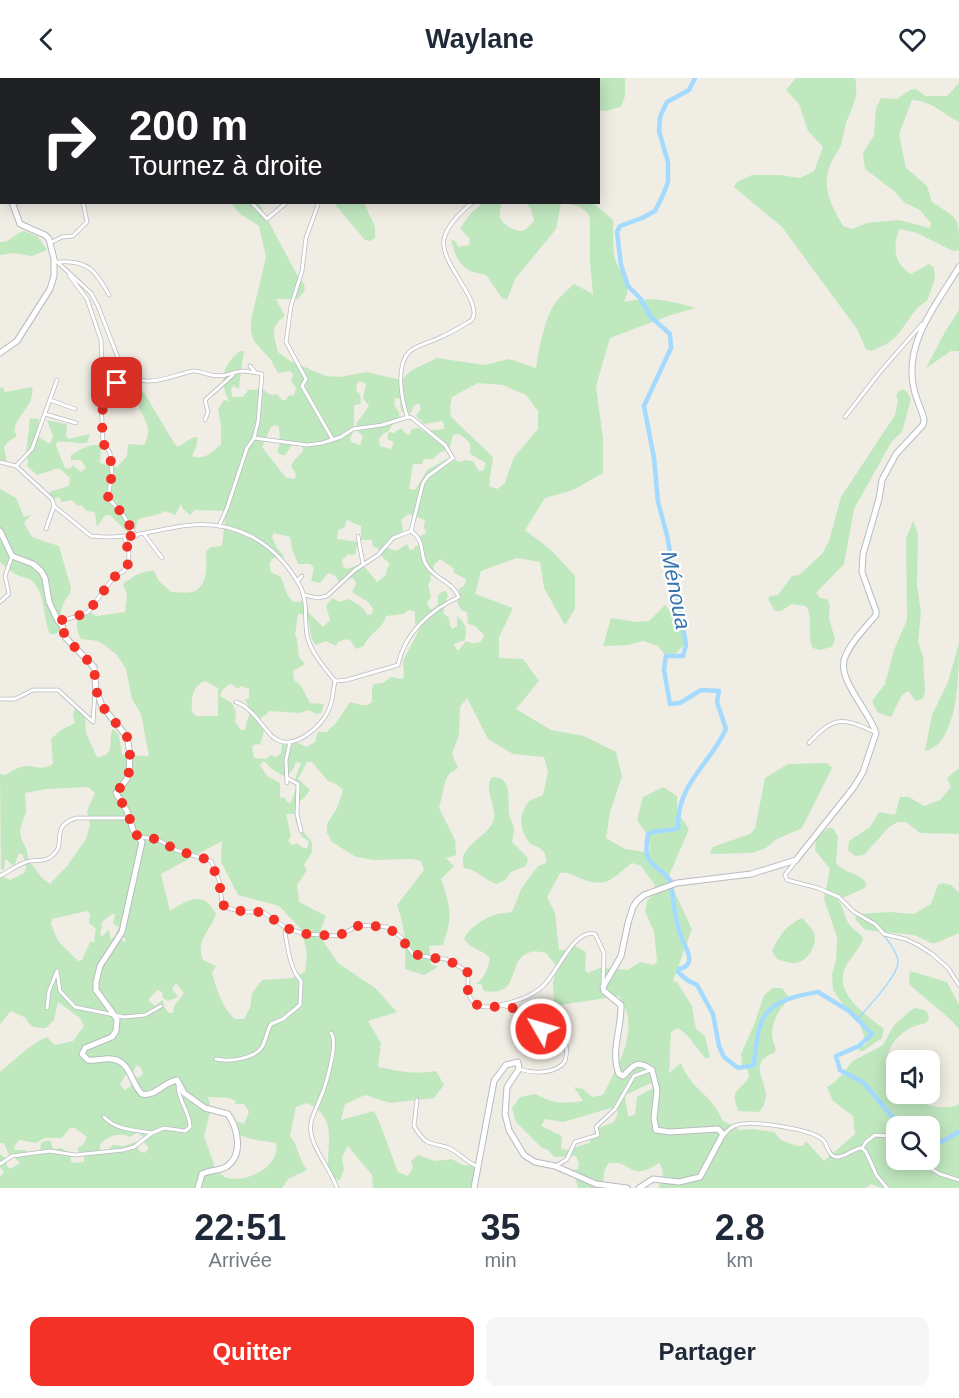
<!DOCTYPE html>
<html lang="fr">
<meta charset="utf-8">
<style>
:root{--surface:#fff;--page:#f6f6f7;--text:#1f2937;--muted:#747a83;--accent:#f33126}
body{margin:0;font-family:Arial,sans-serif;background:var(--page);color:var(--text);height:100vh;display:flex;flex-direction:column;font-size:22px;white-space:nowrap}
*{box-sizing:border-box;margin:0}
p{font-size:20px;color:var(--muted)}
.icon{flex:none;width:33px;height:33px;fill:none;stroke:currentColor;stroke-width:2;stroke-linecap:round;stroke-linejoin:round}
.map{position:relative;height:1110px;overflow:hidden}
.panel{display:flex;flex-direction:column;background:var(--surface);flex:1}
.panel>*{flex:none}
.guide{position:absolute;left:0px;top:0px;width:600px;height:126px;box-shadow:0 3px 15px #0003;background:#202124;color:#fff;overflow:hidden}
.fabs{position:absolute;left:886px;top:972px;display:grid;gap:12px}
.fabs a{display:grid;place-items:center;width:54px;height:54px;border-radius:12px;background:var(--surface);box-shadow:0 3px 15px #0003;font-size:30px}
.pin{position:absolute;display:grid;place-items:center;width:51px;height:51px;color:#fff;margin:-26px;border-radius:12px;box-shadow:0 3px 9px #0006}
.me{position:absolute;width:66px;margin:-33px;rotate:308deg;stroke-linejoin:round;filter:drop-shadow(0 0 4px #0008)}
.turn{display:flex;align-items:center;gap:21px;height:126px;padding:0 30px;font-size:27px}
.turn .icon{width:78px;height:78px;stroke-width:2.5}
.turn b{display:block;font-size:42px;line-height:51px}
.eta{display:flex;justify-content:space-evenly;align-items:center;height:102px;text-align:center}
.eta b{font-size:36px;font-weight:600;line-height:42px}
.button{display:flex;gap:12px;margin-top:auto;padding:12px 30px}
.button a{flex:1;height:69px;border-radius:12px;background:var(--accent);color:#fff;font-size:24px;font-weight:600;line-height:69px;text-align:center}
.button a+a{background:var(--page);color:var(--text)}
header{display:flex;justify-content:space-between;align-items:center;height:78px;padding:0 30px;background:var(--surface);font-size:27px;font-weight:600}
.map>svg:first-child{display:block}
</style>
<header><svg class="icon" aria-label="back" viewBox="0 0 24 24"><path d="M15 5l-7 7 7 7"/></svg>Waylane<svg class="icon" aria-label="heart" viewBox="0 0 24 24"><path d="M12 20l-8-8c-3-5 5-10 8-4 3-6 11-1 8 4z"/></svg></header>
<div class="map">
<svg width="959" height="1110" viewBox="0 0 959 1110">
<rect width="100%" height="100%" fill="#f0ede4"/>
<g fill="#c0e8bf" fill-rule="evenodd">
<path d="M554 0H625V18L621 29 605 33 599 32 598 2Z"/>
<path d="M796 0H855C859 16 854 25 848 40 844 48 844 58 841 67 838 74 833 80 830 87 821 110 832 129 843 148L852 151 867 145 899 142 930 150 931 145 920 132 905 125 894 113 865 91 863 75 874 57 876 30 881 20 897 21 910 12 916 11 925 18H947L959 5V44C942 36 933 23 912 22L899 56 906 90 927 108 932 124C959 142 959 137 959 172L953 173 917 155 900 151C892 166 894 187 911 196L929 186 934 189 935 201 927 223C912 230 905 252 892 262 886 267 878 270 871 273L866 271 857 251 782 149 734 109 737 104 752 97H780L800 100 814 93 823 69 808 53 799 26 786 12Z"/>
<path d="M231 125H260V127L297 197 304 206 305 212 298 221H276L285 238C269 249 274 257 278 274L290 283 326 298 340 299 366 294 401 302 412 292 437 280 485 287 509 281 536 290C539 271 543 248 552 230 557 221 566 213 574 206L593 216 590 185V139C585 128 572 126 561 125L556 151 515 201 507 222 502 220 486 197C462 193 457 185 451 161L456 164 458 169 469 167 470 161 460 150 471 135 483 125H501C501 129 499 136 500 140 503 146 515 154 522 153 527 152 530 146 534 143L531 131 527 125H593L613 142C614 154 612 169 615 181 621 200 634 201 624 224 652 218 669 223 696 230L671 237 610 260 596 308 603 361V395L573 412 545 420 525 452 551 472 575 498V531L565 547 544 510 540 484 517 480 481 493 475 516 513 530 499 559V580L523 581 539 603 516 631 551 652 584 658 616 674 622 698 610 734 606 760 625 771 645 774 650 771 648 758 637 742 643 719 663 709 677 718V734L689 751 668 800 692 851 673 903 677 904 692 928 696 951 705 958 710 980H705L687 957 678 950 671 954 669 995 681 985C690 1011 714 1018 722 1042L740 1052 752 1051 774 1054 781 1062 797 1068H803L806 1063 824 1083 855 1056 853 1038 833 1023 827 1009 836 1003 853 983 883 967 894 947 910 933 915 930 925 932 928 936 929 942C924 947 921 946 915 948 903 952 890 965 888 977L897 991V1016H915C926 1031 942 1031 959 1027V1110H881L871 1106 866 1110H658C663 1102 665 1093 659 1085 629 1105 633 1082 609 1085 603 1092 603 1101 604 1110H578L573 1092 578 1091 579 1086 576 1078 554 1079 548 1072 542 1070 516 1044 512 1030 520 1019 535 1016C555 1026 561 1026 583 1023L574 1009 583 1011 592 1019 603 1017C615 993 634 962 627 935 625 929 621 923 619 918L554 928 553 905 557 889 546 875C542 874 535 873 531 874 505 880 523 920 484 913L481 906H475C484 903 488 889 490 880 482 871 470 871 464 861 470 847 495 833 509 835L513 832 521 811 538 788 546 785C548 773 539 769 530 766 519 751 518 738 529 723L543 717 548 694 544 679 513 676 488 661 467 620 460 629 459 657 452 676 458 690 450 695 446 701 439 730 455 762 456 777 446 780 454 788 441 801C451 830 453 837 443 867L429 868 431 886 438 889 424 897 405 891C406 869 405 848 397 827L424 792 421 783 412 781 374 782 356 779 332 764 327 755V746L337 730 343 712 336 706 328 703 312 684H307L298 701 310 712 305 719 298 725 297 733 302 752 312 764V774L304 787 307 792 297 807 299 824 326 838 319 857 338 885 375 910 397 934 368 943 381 965 378 989C400 993 413 997 436 993L444 1007 434 1020 390 1025 365 1017 345 1026 341 1042 374 1033C384 1053 390 1074 398 1094L408 1098 413 1089 411 1083 418 1077 435 1083 452 1081 463 1087 477 1088 474 1110H373L372 1097 348 1068 342 1079 344 1091 340 1102 330 1101C322 1071 343 1042 307 1025L296 1029 290 1058C299 1069 298 1080 307 1092L288 1101 282 1110H0V1099L4 1094 0 1089V1076L6 1081 7 1088 10 1091 20 1085 15 1080 9 1077 4 1065H0V994C12 984 33 964 47 959L55 967 73 963 84 948 80 940 58 924 54 942 46 950C37 950 29 950 26 940L11 933 0 946V800L4 799 10 802 24 795 26 790 23 777 19 775 15 786 12 787 7 782H5L4 791 2 792 1 790 0 696 5 697C11 693 21 687 28 688 38 689 44 692 53 686L51 661 61 652 75 645 73 638 75 628 85 637 86 655 97 679C117 677 107 663 113 651L119 657 122 677 149 678 141 636 132 621 126 591 117 577 103 566 97 563 81 561C76 551 75 544 81 534L87 532 96 538 125 534 127 517 123 506C132 499 142 492 154 493L159 503 171 514C178 514 189 516 195 513 209 506 206 485 206 473L211 469 222 468 226 433 195 432 190 437 183 431 181 426 175 437 165 433C156 438 146 438 137 442L136 450 130 457 110 437H105L97 449 95 435 85 432 82 427 78 428 72 422 62 424 59 419 52 421 49 414 69 408 70 400 59 390 37 397 27 388 28 383 26 376 30 340 39 341 37 358 50 366 53 358 47 342 67 346 66 358 68 361 90 356 87 365C76 366 66 362 57 364L56 368 65 390 70 391 73 387 81 394 86 390 81 382H71V377C81 372 90 364 101 368L100 385 117 389 127 378 128 366 144 367C154 348 144 344 138 327 136 321 136 314 135 307L143 313 174 365 178 369 192 360 198 359 196 369 192 378C204 383 213 374 221 366V348L218 331 224 322 229 323C218 304 223 286 240 273H244C242 286 240 298 239 311L234 308 231 310 232 319H243L248 312 262 311 271 317 277 316 282 322H286L288 318 294 317 296 310 291 303 293 296 290 293 278 295 271 282 254 263 251 253V242L266 179 259 148 240 136ZM360 303 366 306 363 320 369 328 356 346 359 355 363 358 360 367 351 364 350 360 354 353V327L361 326 360 316 356 313 357 306ZM478 305 503 307 526 317 538 333V351L514 379 505 405 497 411 489 408 493 379 451 339 450 329 452 319ZM395 320 400 321 401 333 407 336 411 335 413 329 417 326H419L421 331 416 338 424 346 442 343 444 346V351L423 353 419 350 412 351 409 357 405 355 401 350 394 355 389 354 387 361 394 364 391 371 380 368 379 361 383 356 389 353 392 347 400 341 399 334 394 327ZM275 347 279 349 280 365 277 374 281 377H285L293 366 302 364 303 373 293 384 291 388 296 396 295 401 286 400 262 369 271 349ZM458 356C468 362 472 364 470 376L486 385 483 393 478 392 473 383 465 382 461 384 449 380 427 392 415 412 409 411 413 386H422L424 381H433L440 374 449 372 453 357ZM409 436 425 442 424 449 426 455 420 458 418 469 416 467 414 471 410 472 407 466 396 473 388 470V466L401 459 403 452 401 442ZM347 442 361 448V462H372L373 469 378 470 380 477 390 486 387 491 386 497 377 504 364 488 357 487 347 491 343 489 342 482 348 476 355 477 358 464 337 461 338 452 344 450ZM274 455 290 459 292 471 298 486H310L314 490 311 503 320 505 328 495 336 498 338 503 342 505 349 500 354 501 356 506 352 514 368 524 373 531 372 536 367 537C364 528 356 526 349 521L340 524 332 520 326 528 330 542 323 549 309 535 306 523 293 524 287 516 281 499 271 494 269 487 272 481 278 479 283 480 284 478 277 470 272 459ZM440 481 453 490 454 495 466 501 464 508 459 511 460 518 457 524 461 532 467 534 468 546 475 548 484 557C483 566 473 567 466 563L459 572H457L454 566 465 562C467 550 466 546 457 538V548L452 551 450 547 449 540 443 535 448 516 445 513 441 514 438 518V527L432 531H430L427 524 431 519 428 506 431 503 430 498 435 495 433 488ZM411 532 415 534V544L419 552 403 583 404 600 400 601 391 599 383 605 374 606 372 610V624C365 630 359 626 350 624 346 630 342 636 338 642 335 648 331 648 327 654H318L315 664 307 669 295 664 288 667 282 666 281 675 276 679 271 677 266 681 254 680 252 669 256 666 260 667 264 653 260 647V641L270 633 300 635 309 632 317 636 321 635 324 626 310 625 301 608 294 602 293 593 305 586 299 579 297 561 295 557 298 536H305C312 545 308 560 316 567L326 563 336 568 338 564 347 561 351 563 356 571 364 568C370 554 382 552 386 538L404 536 407 533ZM205 603 218 610V638H196L192 634C191 621 192 607 205 603ZM230 606 234 607 237 611 241 608 249 611V620L245 622C254 636 247 638 245 652H241L235 644 236 634 232 625 220 618 222 612ZM264 683 272 691 285 699 292 693 296 684 301 685 294 704 296 710 291 725 287 724 285 720 280 719V705L267 698 260 687ZM88 709 95 715 87 733 90 747 86 761 67 788 50 806 42 800 28 781 27 772 21 760 20 751 26 734 25 715 47 711ZM286 736H296L297 741 295 742 302 759 309 763 307 770H303L297 765 292 767 288 763 291 758ZM222 763 221 784 238 817 279 828 301 851 307 875 305 894 292 900 262 902 252 915 250 930 244 941H235C222 930 217 911 212 895L216 888 203 882C195 862 210 854 216 836 204 812 188 821 170 833L161 796ZM632 785 641 788 655 807 653 816 647 823 645 833 654 854 657 883 654 887 640 884 628 892 600 890 588 895 585 892 586 874 573 867 569 872H559L555 835 547 819 560 795C568 794 573 797 579 800 607 811 611 801 632 785ZM87 833 90 836 89 845 96 851 94 864H90L82 882 78 883 58 863 51 846 52 841ZM112 836H115L113 846 119 849 115 858 125 860 126 864 115 859 110 861V854L108 852 103 858 100 857 102 844ZM176 905 184 915 174 928 173 935H169L164 929 163 922 155 928 148 922 157 912 162 914 163 920 168 923 178 919 172 911ZM137 987 141 990 143 996 138 1000 132 996V1007L125 1012 120 1007 126 996 131 997ZM652 1005 653 1010 637 1019 635 1037 628 1038 625 1018C627 1016 650 1005 652 1005ZM208 1019 229 1020 236 1023 235 1026H244L249 1034 244 1046 237 1043V1055C248 1063 262 1062 276 1065 282 1088 244 1107 225 1099 221 1097 217 1092 214 1090V1086L204 1058 211 1031ZM611 1030H616L618 1035 614 1044 596 1051 589 1065 566 1072 561 1071 562 1058 541 1048 545 1041 563 1044ZM897 1048H930V1082H897ZM70 1050H75L87 1059 83 1067 77 1070 79 1074 84 1076V1084L73 1085 71 1083V1076L61 1070 53 1071 51 1063H44L41 1065 40 1075H29L26 1072H15L14 1069 19 1062 36 1065 44 1060H62ZM138 1054 143 1059V1063L149 1070 145 1075 139 1073 136 1064 124 1068 112 1067 109 1072H100V1067C107 1058 119 1054 130 1059Z"/>
<path d="M334 125H364L375 149V160L370 163 365 162Z"/>
<path d="M25 153 38 159 47 172 32 178 13 175 0 177V164C11 165 15 154 25 153Z"/>
<path d="M959 232V273H951L926 290 945 254Z"/>
<path d="M3 309 5 314 32 309C37 329 6 344 17 358L9 363 4 369 7 385 0 383V310Z"/>
<path d="M902 311 907 314 911 321 902 354 892 363 854 431 844 486 816 515 820 520 827 521 830 527 829 541 835 561 832 569 819 572 813 570C806 557 814 541 806 528L792 526 781 533H775L768 521 770 518 778 517 792 498 799 497 822 476 829 463 841 419 895 337 898 323 896 316Z"/>
<path d="M0 411 16 420 24 439 31 437 24 445 32 459 59 468 71 510 70 516C60 525 60 540 60 553L55 556H50C43 541 46 521 35 506 30 499 22 500 15 496 10 493 5 488 0 484Z"/>
<path d="M913 443 918 456 917 507 921 535 918 564 923 578 925 614 923 621 916 623 908 613 902 617 891 639 878 635 872 623 885 606 894 572 907 542 906 461Z"/>
<path d="M665 527 684 551 686 565 675 576 666 578 658 568 643 563 628 567 603 568 611 540 637 544 649 543Z"/>
<path d="M959 565C959 593 959 667 925 673L932 637 948 604Z"/>
<path d="M827 685 832 690 802 750 777 761 766 770 752 775 710 776 713 769 750 756 755 751 765 700 788 686Z"/>
<path d="M959 690V756L920 755 906 744H898L889 749 864 777 855 778 848 772 849 763 870 749 879 734 895 737 900 719H909L924 728 940 722 951 709 947 700Z"/>
<path d="M492 699C514 699 507 722 509 736 510 741 513 745 514 750 514 754 513 760 512 764L528 780 526 788 511 794 505 802 497 806C485 802 476 791 464 790 457 768 485 761 493 744 499 730 482 711 492 699Z"/>
<path d="M828 750H833L838 759 836 785C845 796 861 795 866 805L865 810 838 822C844 830 844 838 849 846 853 853 860 853 863 861 859 872 850 880 845 890 834 916 866 937 884 951L882 960 863 973H859V968H864L867 965 858 942 845 929 833 912 832 897 836 882 837 859 824 821 830 791 815 772 816 761Z"/>
<path d="M943 805 951 807 959 815V855L936 865H931L914 857 865 852 855 841 857 836 891 834 914 836 931 826 938 807Z"/>
<path d="M802 840C805 844 812 850 814 855 818 866 808 883 796 885 790 886 783 883 777 881L772 873C780 857 785 848 802 840Z"/>
<path d="M910 893 947 904 959 927V951C946 935 925 921 909 906Z"/>
<path d="M773 910H782L788 918C787 926 782 928 778 935 771 948 770 958 776 971L774 975C749 984 764 1000 766 1016 766 1024 763 1029 759 1034L739 1033C728 1011 740 1014 749 999L748 993 742 986 741 976 754 947 764 917Z"/>
</g>
<g fill="none" stroke-linecap="round" stroke-linejoin="round">
<path stroke="#a5daff" stroke-width="1.5" d="M858 941C867 930 900 896 898 883 897 873 889 865 884 857"/>
<g stroke="#a5daff" stroke-width="4.5">
<path d="M695 0 689 12 667 24 660 39 659 53 668 84V104L663 117 655 133 642 140 620 148 617 154 621 187 628 208 640 220 651 239 670 256 671 270 644 328 654 380 658 424 667 457 686 567 683 578H666L664 592 670 626 680 625 701 612 719 613 717 624 726 651C709 688 677 705 678 750 668 754 659 751 648 756 642 789 653 782 671 803 673 823 675 842 682 861 684 867 691 876 689 883 688 888 684 890 679 891L678 894 687 902 697 907 713 936 719 968 724 979 738 990 754 987C755 974 758 946 766 936 777 921 801 917 818 914L849 933 872 956 859 968 836 978 840 992 864 1005 900 1048"/>
<path d="M930 1063 941 1064 959 1054"/>
</g>
<g stroke="#b9bcc1" stroke-width="4.5">
<g id="street">
<path d="M167 0 168 2"/>
<path d="M537 2 538 0"/>
<path d="M0 27 2 28"/>
<path d="M251 124 267 141 287 124"/>
<path d="M319 124 306 160 302 193 291 228 286 264 306 301 302 308 333 362"/>
<path d="M50 165 62 159 73 158 87 144 83 124"/>
<path d="M55 182 91 215 98 228 120 285C140 316 165 299 193 293 199 292 205 296 211 297 228 300 229 294 243 293 250 293 255 295 262 296L258 344 254 360 247 370 227 430 219 448"/>
<path d="M59 184C88 182 96 193 109 217"/>
<path d="M69 197 87 221 101 262 103 304 101 323 103 364 110 375 112 395 108 420 122 435 136 458"/>
<path d="M250 288 255 294"/>
<path d="M103 311 133 299"/>
<path d="M50 322 75 331"/>
<path d="M45 336 76 345"/>
<path d="M407 338C402 322 395 289 409 274 417 266 433 264 443 258 453 254 462 248 472 242 484 223 439 186 444 161 447 147 462 133 473 124"/>
<path d="M845 339 880 294 922 246"/>
<path d="M205 342 208 334 205 322 233 297"/>
<path d="M254 360 307 367 322 365 341 359 353 351 382 347 408 339 412 340 445 367 453 380 428 398 423 405 411 453"/>
<path d="M0 384 16 388 52 421 54 428 91 458C122 462 151 453 182 448 233 440 275 463 300 508 309 524 303 544 308 561 313 577 325 590 335 603"/>
<path d="M16 388 32 371 57 302"/>
<path d="M46 451 54 428"/>
<path d="M144 456 162 480"/>
<path d="M358 458 363 486"/>
<path d="M297 503 302 498"/>
<path d="M304 517 318 520 327 518 355 492 378 477 393 460 411 453"/>
<path d="M0 524 9 516 5 498 12 478"/>
<path d="M60 543 75 539 88 534 114 499 124 493 128 486 129 475 124 458"/>
<path d="M336 603 347 602 398 587C404 556 430 532 459 519 452 503 435 501 427 488 418 475 427 465 411 453"/>
<path d="M0 621H15L33 612H58L93 644 95 614"/>
<path d="M236 624C252 629 261 648 273 659 292 675 322 649 329 631 333 623 333 612 335 603"/>
<path d="M809 665C833 639 842 638 874 654"/>
<path d="M287 700 298 706 297 736 301 753"/>
<path d="M287 705 286 682 290 664"/>
<path d="M139 759 157 761 176 772 211 783 219 802 222 825 225 829 242 834H263L286 850 305 856 338 858 360 847 387 849 401 859 413 876 434 880 446 881 467 893C470 902 465 912 471 921 476 930 486 930 495 928 513 924 528 921 542 909 557 897 573 850 595 856L604 875 603 907"/>
<path d="M796 783 785 797 787 802 818 810 839 819 854 834 875 846 884 856 905 861 918 867 932 876 948 890 959 907"/>
<path d="M0 798C8 794 17 787 26 784 35 781 45 785 53 777 67 765 49 749 76 740H129"/>
<path d="M501 927C522 931 518 937 532 947 550 959 573 952 565 983 557 996 533 996 519 991"/>
<path d="M47 930 49 913 57 893 60 913 75 929 124 939 145 937 161 928"/>
<path d="M331 955C339 965 325 1011 319 1023 317 1030 312 1037 311 1045 307 1065 331 1091 337 1110"/>
<path d="M216 981C229 984 254 981 262 969 266 962 267 953 271 946L283 941 300 927 301 903C290 891 288 871 285 855L286 850"/>
<path d="M417 1022 414 1048C417 1053 421 1059 426 1063 432 1067 442 1067 449 1070 458 1074 470 1087 477 1088"/>
<path d="M104 1039C116 1052 134 1052 152 1055"/>
<path d="M723 1058C727 1053 731 1048 737 1047 752 1042 812 1051 823 1062 828 1067 828 1078 836 1079 845 1080 853 1070 862 1070L866 1074 877 1098 887 1110"/>
<path d="M862 1070 866 1064 875 1057 890 1058 897 1063"/>
<path d="M917 1082 940 1096 959 1102"/>
<path d="M0 1086 12 1078 50 1073 75 1077 123 1072 134 1069 152 1055 164 1050 185 1053 190 1049C190 1033 178 1024 178 1007"/>
<path d="M556 1088 567 1081 575 1064 598 1057 596 1049 615 1031 634 998 650 992"/>
</g>
</g>
<g stroke="#b8bbc1" stroke-width="7">
<g id="secondary">
<path d="M0 107 2 108"/>
<path d="M0 275 17 263 50 211 54 198V181L49 161 45 157 20 146 12 124"/>
<path d="M0 453 12 478 33 486 41 493 45 500 49 524 58 543 62 547 65 559 94 589 96 612 102 628 127 659 130 676 129 694 127 701 116 715 127 733 133 752 142 764 122 854 100 888 96 904V912L117 941 116 953 112 959 85 970 82 976 88 982C96 983 104 980 112 981 131 983 131 1006 142 1016 155 1019 164 1004 177 1002L184 1015 205 1030 228 1036C238 1051 244 1077 226 1089 219 1093 209 1092 202 1096L198 1110"/>
<path d="M474 1110 494 1003 506 987 518 984 519 991 507 1009 505 1036 509 1052 524 1077 535 1084 555 1088 596 1106 627 1110"/>
<path d="M639 1110 653 1101 679 1104 700 1099 723 1056 718 1051 670 1054 656 1052 654 1040 657 1012 652 992C637 981 634 987 623 998L619 996C610 974 622 949 621 927L604 913 603 909 621 878 628 845 633 829 637 823 644 817 677 805 751 796 796 782 854 709 863 694 876 655C869 632 836 601 845 579 851 564 865 550 876 537V533L862 494 863 476 879 421 882 402 896 376 923 347 924 342C922 331 916 322 914 311 903 265 937 226 959 189"/>
</g>
</g>
<use href="#street" stroke="#fff" stroke-width="3"/>
<use href="#secondary" stroke="#fff" stroke-width="5"/>
</g>
<g fill="none" stroke-linecap="round" stroke-linejoin="round">
<path stroke="#f33126" stroke-width="10" stroke-dasharray="0 18" d="M117 305 103 311 102 364 110 375 112 395 108 420 122 435 136 458H124L129 475 128 486 124 493 114 499 88 534 75 539 58 543 62 547 65 559 94 589 96 612 102 628 127 659 130 675 129 694 127 701 116 715 127 733 135 756 141 760 157 761 176 772 209 782 219 802 222 825 225 829 245 834H263L286 850 305 856 338 858 360 847 387 849 400 859 413 876 431 880 446 881 467 893C470 901 466 909 469 917 475 937 500 924 515 931 526 935 530 946 541 951"/>
</g>
<g text-anchor="middle" dominant-baseline="central" stroke-width="4.5" stroke-linejoin="round" paint-order="stroke">
<g font-size="22" font-style="italic" fill="#3875ae" stroke="#fff">
<text transform="translate(676 512) rotate(79)">Ménoua</text>
</g>
</g>
</svg>
<div class="fabs">
<a><svg class="icon" aria-label="sound" viewBox="0 0 24 24"><path d="M4 9h4l5-4v14l-5-4H4zM17 9q2 3 0 6"/></svg></a>
<a><svg class="icon" aria-label="search" viewBox="0 0 24 24"><circle cx="10" cy="10" r="6"/><path d="M15 15l6 6"/></svg></a>
</div>
<div class="pin" style="left:117px;top:305px;background:#d93025"><svg class="icon" aria-label="arrive" viewBox="0 0 24 24"><path d="M6 21V4h12l-3 4 3 4H6"/></svg></div>
<svg class="me" style="left:541px;top:951px" viewBox="-20 -20 40 40"><circle r="17" fill="#f33126" stroke="#fff" stroke-width="3"/><path d="M0-11L8 9 0 5-8 9z" fill="#fff"/></svg>
<div class="guide">
<div class="turn"><svg class="icon" aria-label="right" viewBox="0 0 24 24"><path d="M7 20v-9h11M14 6l5 5-5 5"/></svg><div><b>200 m</b>Tournez à droite</div></div>
</div>
</div>
<section class="panel">
<div class="eta">
<div><b>22:51</b><p>Arrivée</p></div>
<div><b>35</b><p>min</p></div>
<div><b>2.8</b><p>km</p></div>
</div>
<div class="button"><a>Quitter</a><a>Partager</a></div>
</section>
